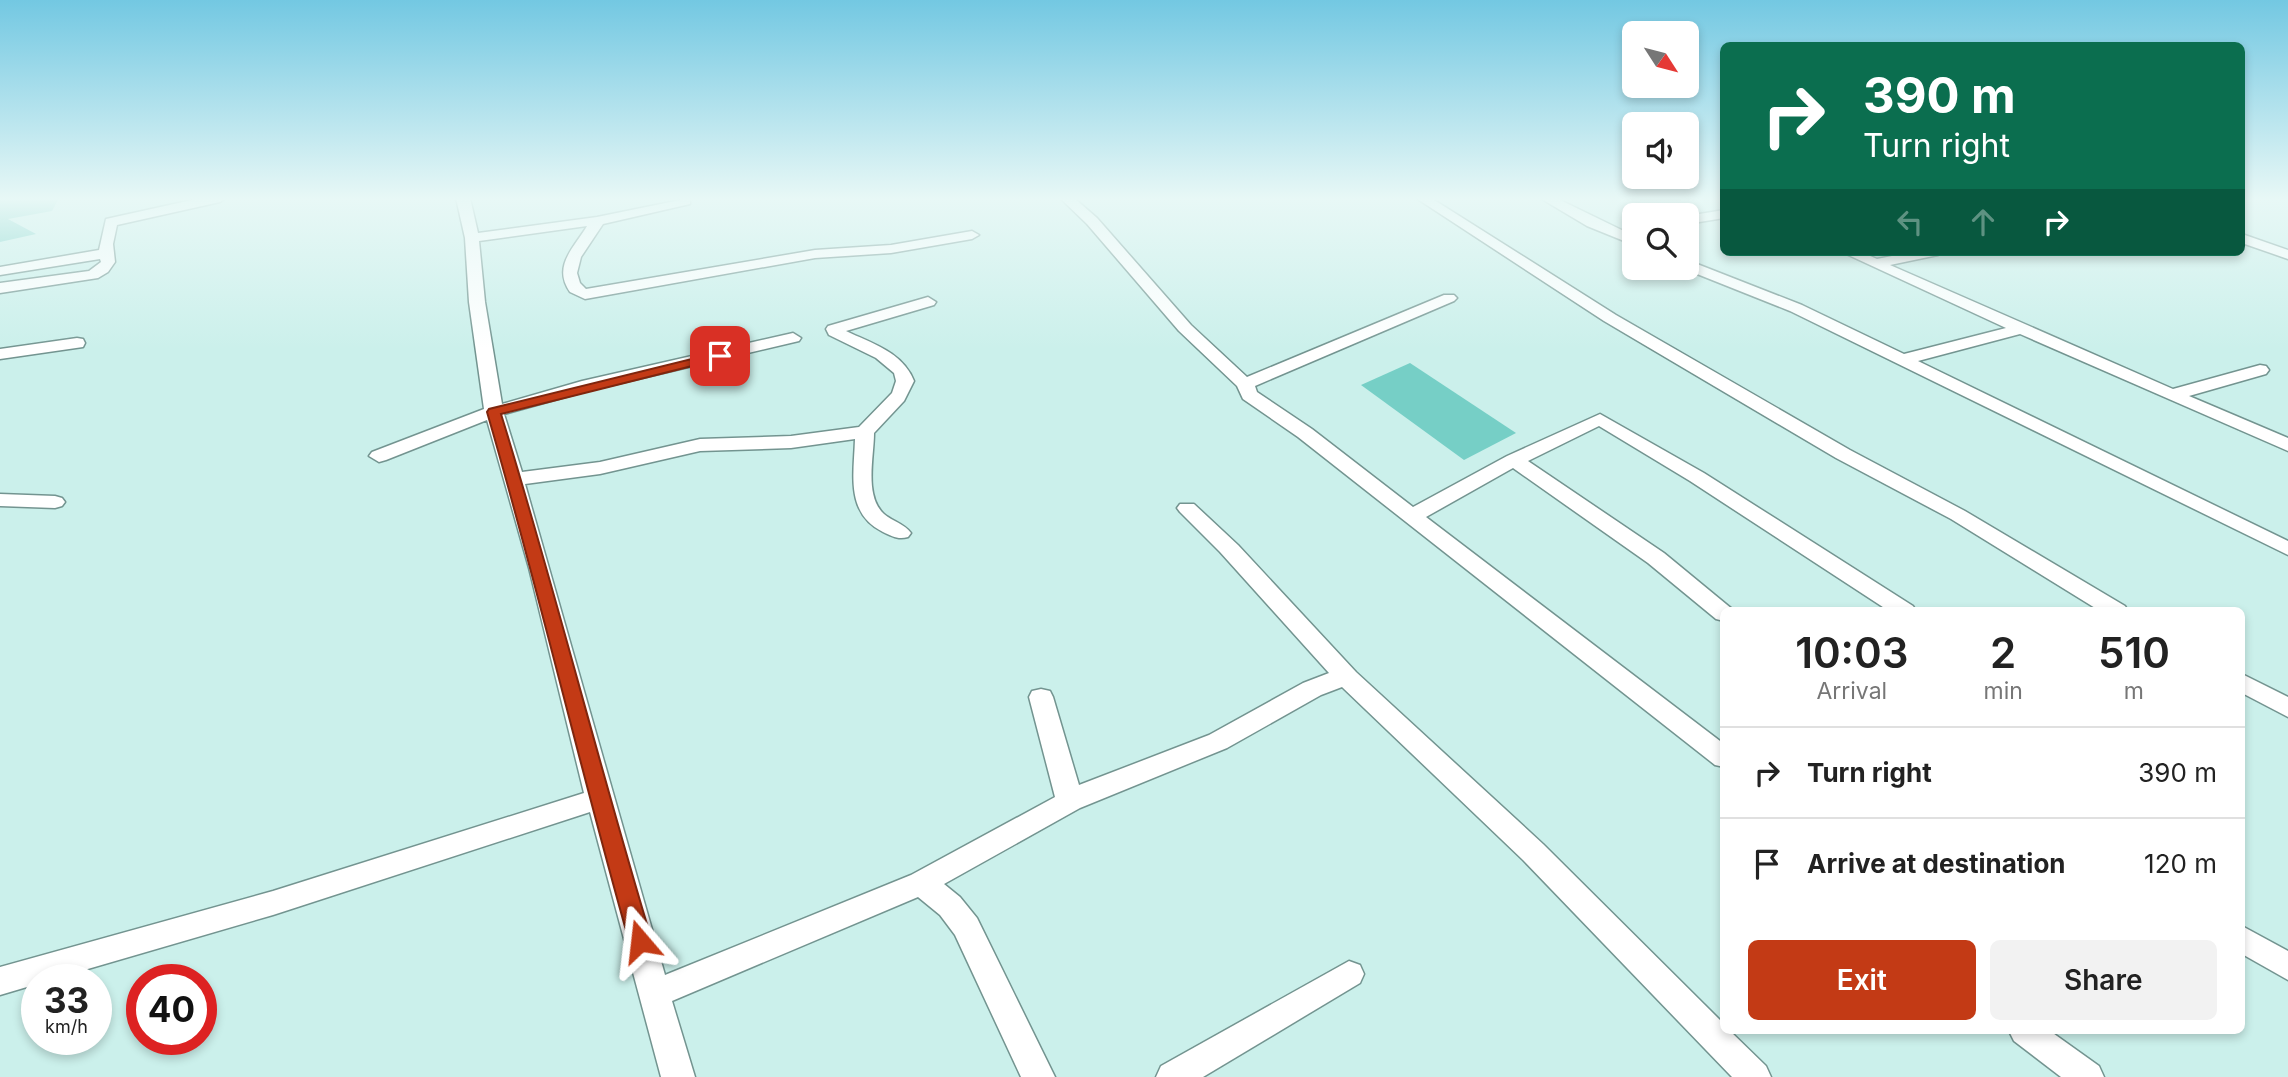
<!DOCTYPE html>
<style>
:root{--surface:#fff;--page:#f2f2f2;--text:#222;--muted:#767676;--line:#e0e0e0;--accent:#c33a15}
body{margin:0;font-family:Inter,sans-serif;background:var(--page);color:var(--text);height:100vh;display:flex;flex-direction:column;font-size:26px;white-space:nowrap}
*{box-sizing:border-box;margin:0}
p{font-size:23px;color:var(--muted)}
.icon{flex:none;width:38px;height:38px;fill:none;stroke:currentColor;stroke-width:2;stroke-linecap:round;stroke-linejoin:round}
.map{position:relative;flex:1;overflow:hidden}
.drawer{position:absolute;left:1720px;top:607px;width:525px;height:427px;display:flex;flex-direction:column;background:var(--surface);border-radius:10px;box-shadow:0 4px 10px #0003}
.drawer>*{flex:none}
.guide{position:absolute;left:1720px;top:42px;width:525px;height:214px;border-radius:10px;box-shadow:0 4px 10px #0003;background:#0b6e4f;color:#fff;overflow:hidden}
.needle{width:46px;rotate:126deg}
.controls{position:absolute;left:1622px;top:21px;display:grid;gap:14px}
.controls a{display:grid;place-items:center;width:77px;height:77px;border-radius:10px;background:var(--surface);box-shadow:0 4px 10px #0003;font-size:35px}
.speed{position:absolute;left:21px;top:964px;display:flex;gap:14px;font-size:35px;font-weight:700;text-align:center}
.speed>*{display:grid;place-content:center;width:91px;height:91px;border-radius:50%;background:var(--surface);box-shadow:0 4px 10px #0003;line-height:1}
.speed small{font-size:18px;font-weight:400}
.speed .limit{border:10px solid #d22;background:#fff;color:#111}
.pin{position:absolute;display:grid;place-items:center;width:60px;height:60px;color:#fff;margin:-30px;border-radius:14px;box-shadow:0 4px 10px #0006}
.me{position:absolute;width:77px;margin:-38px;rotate:343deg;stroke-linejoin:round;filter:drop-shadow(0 0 5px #0008)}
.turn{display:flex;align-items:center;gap:24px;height:147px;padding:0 28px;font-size:32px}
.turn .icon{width:91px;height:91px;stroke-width:2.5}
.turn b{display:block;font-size:49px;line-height:60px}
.lanes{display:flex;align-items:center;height:66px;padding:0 28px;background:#0003;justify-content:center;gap:35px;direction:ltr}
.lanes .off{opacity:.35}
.eta{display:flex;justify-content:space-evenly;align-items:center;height:119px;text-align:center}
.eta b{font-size:42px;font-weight:600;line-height:49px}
.cta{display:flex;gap:14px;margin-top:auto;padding:14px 28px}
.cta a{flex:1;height:80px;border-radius:10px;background:var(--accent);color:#fff;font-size:28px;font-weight:600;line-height:80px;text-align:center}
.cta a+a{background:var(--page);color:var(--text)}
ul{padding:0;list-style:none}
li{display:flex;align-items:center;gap:21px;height:91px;padding:0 28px;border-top:2px solid var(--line)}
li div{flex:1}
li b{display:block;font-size:26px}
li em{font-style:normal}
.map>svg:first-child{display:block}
</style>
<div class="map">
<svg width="2288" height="1077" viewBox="0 0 2288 1077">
<rect width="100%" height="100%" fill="#cbf0eb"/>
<g fill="#76cfc6">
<path d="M0 198H59L52 211 8 219 36 234 0 242Z"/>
<path d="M1410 363 1516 433 1464 460 1361 385Z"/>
</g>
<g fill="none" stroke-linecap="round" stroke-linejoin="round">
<g stroke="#739490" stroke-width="3">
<g id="minor">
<path d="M201 198H226L220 202 117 225 113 244 115 262 108 272 98 278 0 293V283L89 271 101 262 100 259 0 275V267L99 250 106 219Z"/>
<path d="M456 198H470L478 233 597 217 690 198V204L603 224 581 257 577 273 580 283 586 289 815 250 891 245 972 231 979 235 972 239 891 253 815 258 585 299 570 292C552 266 574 248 587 226L479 241 485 302 502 404 582 381 793 333 801 338 799 341 587 391 504 414 522 472 600 462 700 439 791 436 859 427 892 393 896 381 894 373 876 358 829 335 826 329 828 326 928 297 936 302 934 305 846 331C871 343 903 352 914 381L904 401 874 433C874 457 864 496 884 514 892 521 905 524 911 533L908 537C898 540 892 536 883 532 845 513 854 474 855 439L791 448 700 451 600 474 525 484 665 975 911 875 1055 797 1029 697 1032 691 1041 689 1050 691 1053 697 1079 785 1209 735 1303 683 1329 673 1220 552 1180 512 1177 508 1180 504H1194L1238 545 1356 672 1543 844 1724 1024V1031H1730L1766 1066 1771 1077H1732L1523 860 1342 687 1321 695 1227 748 1080 808 944 884 960 897 977 918 1055 1077H1021L955 935 940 915 918 897 672 1001 695 1077H661L590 812 273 915 50 980H37V984L0 995V967L273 891 584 793 529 568 487 420 386 460 379 462 369 456 372 452 484 409 469 302 465 238Z"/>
<path d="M1060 198H1074L1097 218 1191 325 1247 377 1444 295H1454L1457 298 1454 301 1255 386 1257 392 1312 429 1413 507 1507 456 1600 414 1704 473 1913 606 1916 611H1889L1690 481 1599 426 1528 461 1664 553 1732 609 1733 611H1724V621L1716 619 1648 563 1513 468 1426 517 1724 744V767L1715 765 1298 437 1243 399 1237 386 1179 331 1087 224Z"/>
<path d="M1416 198H1431L1616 315 1850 450 1965 511 2125 606 2128 611H2100L1951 519 1836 458 1604 321Z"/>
<path d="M1540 198H1556L1634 236V245L1587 226Z"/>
<path d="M1724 210V218L1687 224V216Z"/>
<path d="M2242 234 2288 250V259L2242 243Z"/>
<path d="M1842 252H1861L1877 259 1912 252H1940L1938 255 1890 265 2173 389 2260 365 2266 366 2269 370 2266 374 2189 396 2288 438V451L2020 334 1918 361 2288 541V555L1790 311 1682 268H1687V261L1692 262 1802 305 1904 354 2006 328Z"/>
<path d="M77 338 83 339 85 343 83 347 0 359V349Z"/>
<path d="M0 494 55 496 62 498 65 502 62 506 55 508 0 506Z"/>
<path d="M2242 674 2288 697V717L2242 693Z"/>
<path d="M2242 926 2288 951V980L2242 954Z"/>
<path d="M1349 961 1360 965 1364 974 1360 983 1203 1077H1156L1161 1066Z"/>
<path d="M2009 1031H2050L2099 1066 2104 1077H2061L2014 1041Z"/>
</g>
</g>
<use href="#minor" fill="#fff" fill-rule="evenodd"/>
</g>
<linearGradient id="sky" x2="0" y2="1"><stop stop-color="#73c8e2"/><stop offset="0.57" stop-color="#e8f8f6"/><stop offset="1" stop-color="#e8f8f6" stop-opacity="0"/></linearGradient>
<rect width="2288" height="349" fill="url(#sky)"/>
<path fill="#c33a15" stroke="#7f260e" stroke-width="2" d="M720 352 726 356 724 358 501 414C555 589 599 766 652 941L648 948 640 951 632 948 629 941C579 765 538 587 487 412L489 409Z"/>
</svg>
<div class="controls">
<a><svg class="needle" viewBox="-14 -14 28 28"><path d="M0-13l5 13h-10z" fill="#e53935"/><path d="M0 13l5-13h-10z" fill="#767676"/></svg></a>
<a><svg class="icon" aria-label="sound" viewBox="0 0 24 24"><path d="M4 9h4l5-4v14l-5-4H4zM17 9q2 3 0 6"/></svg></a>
<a><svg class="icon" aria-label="search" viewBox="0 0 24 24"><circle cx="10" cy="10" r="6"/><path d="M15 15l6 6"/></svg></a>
</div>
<div class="speed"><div>33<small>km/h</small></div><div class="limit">40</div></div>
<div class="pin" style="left:720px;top:356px;background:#d93025"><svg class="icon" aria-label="arrive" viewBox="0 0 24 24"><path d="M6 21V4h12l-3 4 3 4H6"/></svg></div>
<svg class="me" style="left:640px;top:941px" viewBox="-20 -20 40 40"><path d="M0-17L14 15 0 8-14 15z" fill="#c33a15" stroke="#fff" stroke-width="4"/></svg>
<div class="guide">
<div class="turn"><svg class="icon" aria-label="right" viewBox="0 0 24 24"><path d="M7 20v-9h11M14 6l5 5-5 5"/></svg><div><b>390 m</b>Turn right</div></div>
<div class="lanes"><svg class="icon off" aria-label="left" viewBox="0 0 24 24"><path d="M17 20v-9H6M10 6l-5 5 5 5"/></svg><svg class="icon off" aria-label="ahead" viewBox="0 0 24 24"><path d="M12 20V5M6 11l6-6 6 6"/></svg><svg class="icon" aria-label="right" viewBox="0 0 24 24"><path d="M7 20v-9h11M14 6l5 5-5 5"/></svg></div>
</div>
<section class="drawer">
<div class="eta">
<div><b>10:03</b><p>Arrival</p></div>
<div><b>2</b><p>min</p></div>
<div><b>510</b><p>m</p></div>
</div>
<ul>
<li><svg class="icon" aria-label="right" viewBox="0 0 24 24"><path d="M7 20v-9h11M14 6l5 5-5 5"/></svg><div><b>Turn right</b></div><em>390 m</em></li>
<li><svg class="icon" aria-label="arrive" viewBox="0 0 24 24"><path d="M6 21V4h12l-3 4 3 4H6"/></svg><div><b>Arrive at destination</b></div><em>120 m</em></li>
</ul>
<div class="cta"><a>Exit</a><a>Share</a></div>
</section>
</div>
